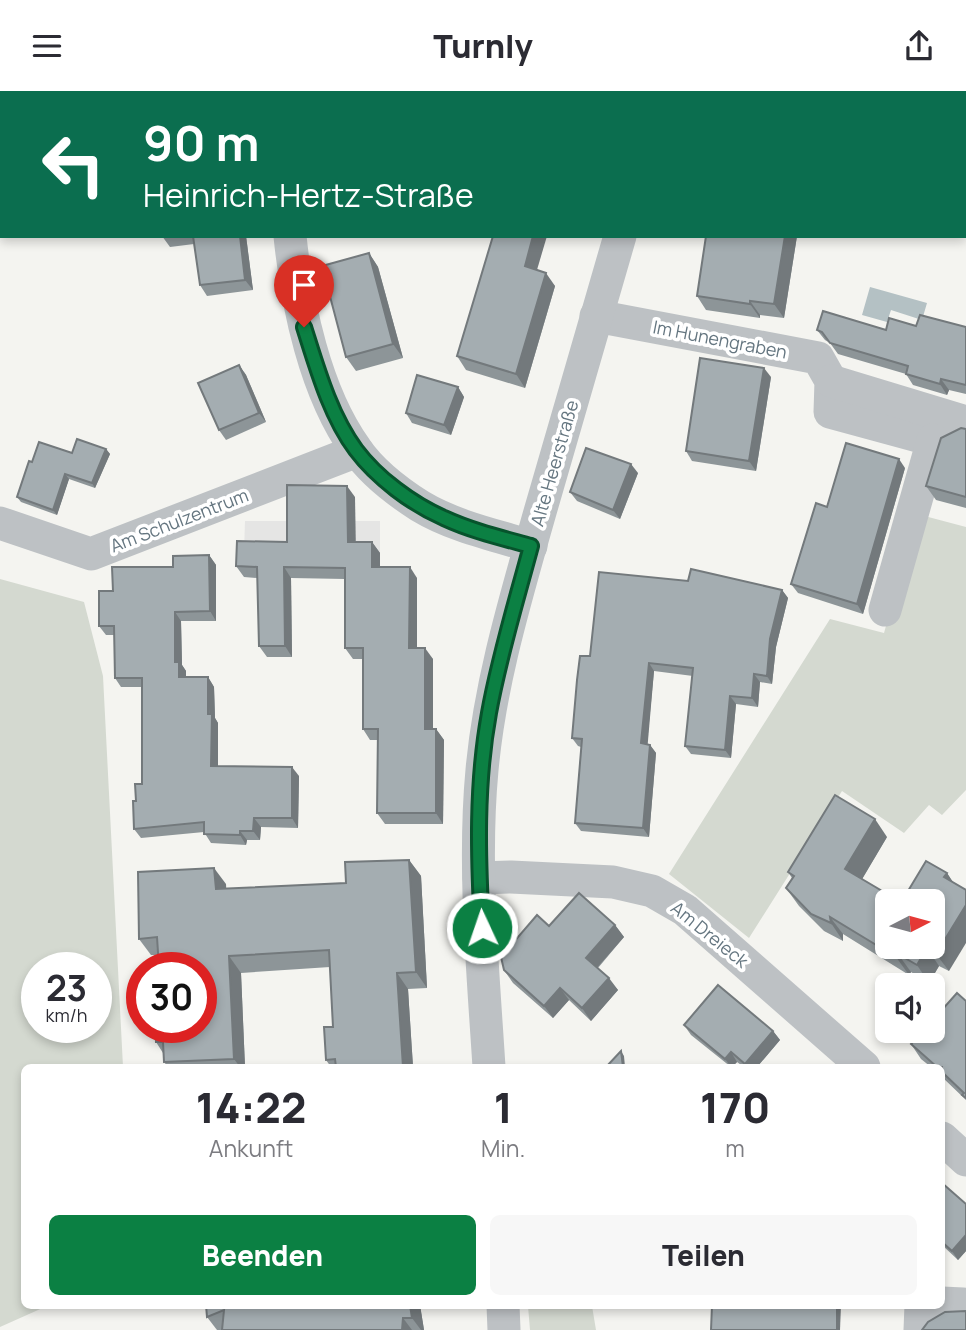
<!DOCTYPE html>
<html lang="de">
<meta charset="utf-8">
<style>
:root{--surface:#fff;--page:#f7f7f7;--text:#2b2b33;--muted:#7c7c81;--accent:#0b8043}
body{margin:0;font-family:Manrope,sans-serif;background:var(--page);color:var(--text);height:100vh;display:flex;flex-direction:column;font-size:26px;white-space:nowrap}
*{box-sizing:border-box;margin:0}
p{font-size:23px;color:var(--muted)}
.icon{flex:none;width:38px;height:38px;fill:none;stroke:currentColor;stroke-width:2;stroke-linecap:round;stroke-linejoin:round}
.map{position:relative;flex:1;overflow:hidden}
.side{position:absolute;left:21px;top:973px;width:924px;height:245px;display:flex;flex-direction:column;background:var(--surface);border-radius:10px;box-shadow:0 4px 10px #0003}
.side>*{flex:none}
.banner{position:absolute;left:0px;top:0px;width:966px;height:147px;box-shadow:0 4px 10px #0003;background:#0b6e4f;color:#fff;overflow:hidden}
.needle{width:46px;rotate:84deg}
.controls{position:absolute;left:875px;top:798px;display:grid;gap:14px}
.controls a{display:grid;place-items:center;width:70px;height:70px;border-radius:10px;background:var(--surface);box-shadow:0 4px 10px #0003;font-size:35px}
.speed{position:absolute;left:21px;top:861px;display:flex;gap:14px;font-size:35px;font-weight:700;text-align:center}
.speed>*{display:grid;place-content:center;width:91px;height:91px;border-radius:50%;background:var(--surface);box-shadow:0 4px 10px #0003;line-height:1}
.speed small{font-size:18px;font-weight:400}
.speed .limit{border:10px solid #d22;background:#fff;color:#111}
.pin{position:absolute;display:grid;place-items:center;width:60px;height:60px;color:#fff;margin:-72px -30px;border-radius:50% 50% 50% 0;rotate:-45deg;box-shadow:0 0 7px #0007}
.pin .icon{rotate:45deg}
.me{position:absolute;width:77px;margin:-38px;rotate:357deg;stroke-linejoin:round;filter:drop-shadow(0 0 5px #0008)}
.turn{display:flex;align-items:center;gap:24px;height:147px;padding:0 28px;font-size:32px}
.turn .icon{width:91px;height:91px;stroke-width:2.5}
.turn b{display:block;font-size:49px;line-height:60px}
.eta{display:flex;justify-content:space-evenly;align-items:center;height:119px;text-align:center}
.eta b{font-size:42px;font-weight:800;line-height:49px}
.action{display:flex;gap:14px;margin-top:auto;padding:14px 28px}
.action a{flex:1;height:80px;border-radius:10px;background:var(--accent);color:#fff;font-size:28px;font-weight:800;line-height:80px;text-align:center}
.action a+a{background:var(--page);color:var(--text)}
header{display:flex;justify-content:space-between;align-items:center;height:91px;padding:0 28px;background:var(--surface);font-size:32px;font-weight:800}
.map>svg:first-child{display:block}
</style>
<header><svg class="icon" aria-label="menu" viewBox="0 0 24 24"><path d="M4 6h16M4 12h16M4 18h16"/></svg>Turnly<svg class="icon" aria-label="share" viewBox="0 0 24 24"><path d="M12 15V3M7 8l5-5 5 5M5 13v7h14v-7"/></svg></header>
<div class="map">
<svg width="966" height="1239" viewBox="0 0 966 1239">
<rect width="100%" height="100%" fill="#f4f4f0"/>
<path fill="#e5e5e4" d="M245 430H380V462L244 461Z"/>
<g fill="#d4d9d0" fill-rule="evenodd">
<path d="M917 423 966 436V699L942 724 929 714 904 742 842 700 749 847 669 783 830 528 884 542Z"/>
<path d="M0 488 84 511 103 585 123 976H24V1214L47 1215 0 1236ZM37 877H96V936H37Z"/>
<path d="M528 1215H592L596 1239H530Z"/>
</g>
<path fill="#b4c1c4" d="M870 196 927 212 922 229 891 219 887 231 862 224Z"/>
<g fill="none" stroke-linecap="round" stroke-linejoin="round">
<g stroke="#bdc1c4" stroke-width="33">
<path d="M274 0V2"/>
<path d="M910 0 922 2"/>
<path d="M664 2V0"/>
<path d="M964 8H966"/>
<path d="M290 145C297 214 315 301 356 358 371 380 398 401 420 415 453 435 494 444 531 455"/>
<path d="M596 225 818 267 831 290 830 321 933 349 966 331"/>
<path d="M831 290 966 331"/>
<path d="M0 432 91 463 357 360"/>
<path d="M885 519 933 349"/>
<path d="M479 787 511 786 613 791 652 800 685 819 864 976"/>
<path d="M489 976C483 880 473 775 482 679 490 591 516 506 540 421 567 329 593 237 620 145"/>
<path d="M942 1047 966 1069"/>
<path d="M942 1212 963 1213"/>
<path d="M503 1214 504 1239"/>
<path d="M920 1239 921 1214"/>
</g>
</g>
<g fill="#8d9598">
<path d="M312 0H328L315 2Z"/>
<path d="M162 145H246L253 199 207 205 200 194 194 153 170 156Z"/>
<path d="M797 145 784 227 760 224V227L706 219 697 205Z"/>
<path d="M369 162 378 176 403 267 356 280 346 266Z"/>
<path d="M537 179 555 195 525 297 466 279 457 265Z"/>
<path d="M916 235 966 236V303L949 299 947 304 913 294 906 283 838 263 830 252 825 249 817 239H886Z"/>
<path d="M239 274 246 284 266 331 226 349 219 339Z"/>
<path d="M771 286 756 380 692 370 686 360Z"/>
<path d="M458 296 464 306 451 344 412 332 406 322Z"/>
<path d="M966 338V417L936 409 926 395Z"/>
<path d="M106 358 110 363 95 397 69 388 57 424 21 411 17 406 32 371 72 362Z"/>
<path d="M905 377 863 523 798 502 791 493 827 416Z"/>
<path d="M638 382 620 428 577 410 570 401Z"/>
<path d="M355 406V451H372L380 462V476L417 487V557L433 568V638H436L444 649 443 733H385L377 722 378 649H370L363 638V568H353L345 557V488L291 487 292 566H267L259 555 257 487 244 486 236 475 287 451Z"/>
<path d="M209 464 216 474V530H181L182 574 186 580V586H208L214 596 215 627 218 632V675L299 685 298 737 261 736 260 749H247L246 754 211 752 204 741 141 747 134 738 136 710 142 693V596H121L115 587V544H106L99 535 113 500 173 476Z"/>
<path d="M782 499 788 507 776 556 772 593 760 591 758 616 736 613 731 667 691 663 685 655 693 585 654 580 647 653 650 654 656 662 649 746 581 740 575 732 581 656 578 655 572 647 590 565Z"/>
<path d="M887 746 862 788 887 856 947 782 953 792 949 880 939 875 929 892 911 881 909 884 843 843V850L824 840 799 815 786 797 792 787 788 781Z"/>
<path d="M409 769 421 785 427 897 408 898 413 976H331L326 969 333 936 330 876 241 882 245 976H168L164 971 163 962 156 951 201 936 158 864H151L139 848 226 793V798L346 792Z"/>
<path d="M615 834 624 846 598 877 618 899 591 930 569 909 553 927 513 892 504 879 549 835Z"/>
<path d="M966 910V1009L942 986V976H931L921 968 911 953Z"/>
<path d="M684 934 773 940 780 949 757 976H744L737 971 732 976H731L691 944Z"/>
<path d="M942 1092 966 1113V1160L958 1169 942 1154Z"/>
<path d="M206 1214H420L424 1239H217L207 1226Z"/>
</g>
<g fill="#73797c">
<rect x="588" y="0" width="11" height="2"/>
<path d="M240 145H246L253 199 245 189Z"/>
<path d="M533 145H547L534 189 525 175Z"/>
<path d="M785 145H797L784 227 774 213Z"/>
<path d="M369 162 378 176 403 267 393 253Z"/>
<path d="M546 182 555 195 525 297 516 283Z"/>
<path d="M750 210 760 224V227L750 213Z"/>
<path d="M239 274 246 284 266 331 259 322Z"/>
<path d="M764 277 771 286 756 380 749 370Z"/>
<path d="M941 288 949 299 947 304 940 293Z"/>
<path d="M458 296 464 306 451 344 444 334Z"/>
<path d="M106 358 110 363 95 397 92 392Z"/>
<path d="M899 368 905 377 863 523 857 513Z"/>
<path d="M631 373 638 382 620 428 613 419Z"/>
<path d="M65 383 69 388 57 424 53 419Z"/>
<path d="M347 395 355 406 356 462 348 451Z"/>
<path d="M372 451 380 462V487L372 476Z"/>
<path d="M209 464 216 474V530L210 520Z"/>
<path d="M284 476 291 487 292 566 285 555Z"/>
<path d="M410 476 417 487V568L409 557Z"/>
<path d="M782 499 788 507 776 556 772 593 767 585 770 548Z"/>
<path d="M175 521 181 530 182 574 186 580V595L179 586 175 571Z"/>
<path d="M425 557 433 568V649L425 638Z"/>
<path d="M649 572 654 580 647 661 641 652Z"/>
<path d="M754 583 760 591 758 616 752 607Z"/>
<path d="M208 586 214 596 215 627 218 632V684L211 675Z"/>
<path d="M730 605 736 613 731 667 725 659Z"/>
<path d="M436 638 444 649 443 733 436 722Z"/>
<path d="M650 654 656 662 649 746 643 737Z"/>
<path d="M292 676 299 685 298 737 292 727Z"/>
<path d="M254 727 261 736 260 749 253 740Z"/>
<path d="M875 728 887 746 858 795 845 778Z"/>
<path d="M240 740 247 749 246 754 240 744Z"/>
<path d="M409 769 421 785 427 897 416 881Z"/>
<path d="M214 777 226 793 227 814 216 798Z"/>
<path d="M947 782 959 800 944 786Z"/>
<path d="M966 814V852L949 880 936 863Z"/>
<path d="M830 826 843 843V850L831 832Z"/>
<path d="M615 834 624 846 595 879 586 867Z"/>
<path d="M927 857 939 875 929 892 917 874Z"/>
<path d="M898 863 911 881 909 884 896 866Z"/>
<path d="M229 865 241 882 245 976H240L234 968Z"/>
<path d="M397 882 408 898 413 976H403Z"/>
<path d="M609 887 618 899 591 930 582 917Z"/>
<path d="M560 897 569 909 553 927 544 915Z"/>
<path d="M773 940 780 949 757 976H747L745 973Z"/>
<path d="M621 960 624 965 625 976H623Z"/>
<path d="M731 961 737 971 732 976H731L725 968Z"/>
<path d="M966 1144V1160L958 1169 952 1160Z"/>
<path d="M410 1214H420L424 1239H421L412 1227Z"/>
<path d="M837 1214H841L840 1239H837Z"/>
<path d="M403 1227 412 1239H402Z"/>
</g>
<g fill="#a4adb1" stroke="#73797c" stroke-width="2">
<path d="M170 0H216L217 2H170Z"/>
<rect x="499" y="0" width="89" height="2"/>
<path d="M707 0H773V2H706Z"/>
<path d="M964 43 966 44V106L964 105Z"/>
<path d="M193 145H240L245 189 200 194Z"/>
<path d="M493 145H533L525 175 546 182 516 283 457 265Z"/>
<path d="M706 145H785L774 213 750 210V213L697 205Z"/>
<path d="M369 162 393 253 346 266 322 175Z"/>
<path d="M823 220 886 239 889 227 916 235 920 224 966 236V294L941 288 940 293 906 283 908 275 830 252 822 241 817 239Z"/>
<path d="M700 267 764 277 749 370 686 360Z"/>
<path d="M239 274 259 322 219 339 198 292Z"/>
<path d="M417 284 458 296 444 334 406 322Z"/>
<path d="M961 337 966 338V406L926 395 941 347Z"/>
<path d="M77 348 106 358 92 392 65 383 53 419 17 406 29 370 32 371 39 351 72 362Z"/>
<path d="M846 352 899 368 857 513 791 493 816 412 827 416Z"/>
<path d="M586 357 631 373 613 419 570 401Z"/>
<path d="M287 394 347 395 348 451H372V476H410L409 557H425V638H436V722H377L378 638H363V557H345V477L284 476 285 555H259L257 476 236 475 237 450 287 451Z"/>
<path d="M209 464 210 520 175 521V571H179V586H208V623H212L211 675 292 676V727H254L253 740H240V744L204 743V731L134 738 133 710H136L135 693H142V587H115L114 535H99V500H113L112 476H173V465Z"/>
<path d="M691 478 782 499 770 548 767 585 754 583 752 607 730 605 725 659 685 655 693 577 649 572 641 652 650 654 643 737 575 732 582 648 572 647 577 589 580 565H590L599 481 688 490Z"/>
<path d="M835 704 875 728 845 778 899 810H887V856H933V810H902L926 770 947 782 944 786 966 799V814L936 863 927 857 917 874 898 863 896 866 830 826 831 832 811 823 786 797 794 785 788 781Z"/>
<path d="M409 769 416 881 397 882 403 976H336L335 968 326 969 324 936H333L329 859 229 865 234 968 164 971 163 951H156L155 936H201V877H159L157 846 139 848 138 781 214 777 216 798 346 792 345 771Z"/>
<path d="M579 802 615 834 586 867 609 887 582 917 560 897 544 915 504 879 501 866 537 824 549 835Z"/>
<path d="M718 894 773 940 745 973 731 961 725 968 684 934Z"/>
<path d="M957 902 966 910V1007L962 1004 964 1002 942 981V976H937L911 953 923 940H933V929Z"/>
<path d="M621 960 623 976H606Z"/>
<path d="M942 1092 966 1113V1144L952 1160 942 1151Z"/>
<path d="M206 1214H410L412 1227H403L402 1239H222L224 1219 207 1226Z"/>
<path d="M712 1214H837V1239H711Z"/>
<path d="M966 1220V1239H922L928 1231 945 1221Z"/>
</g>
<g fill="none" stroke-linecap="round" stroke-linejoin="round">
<g stroke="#07532c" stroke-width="18">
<path id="route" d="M304 236C317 277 330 324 356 359 377 387 412 413 444 427 472 440 502 447 531 455 516 511 499 566 489 622 476 693 478 765 482 837"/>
</g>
<use href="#route" stroke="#0b8043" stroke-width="12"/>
</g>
<g text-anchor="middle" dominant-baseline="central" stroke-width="7" stroke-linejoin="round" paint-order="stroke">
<g font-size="18" fill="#657680" stroke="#fff">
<text transform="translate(720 248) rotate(11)">Im Hunengraben</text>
<text transform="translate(554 372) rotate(-74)">Alte Heerstraße</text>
<text transform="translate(179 429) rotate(-21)">Am Schulzentrum</text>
<text transform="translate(710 843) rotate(39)">Am Dreieck</text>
</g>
</g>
</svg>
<div class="controls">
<a><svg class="needle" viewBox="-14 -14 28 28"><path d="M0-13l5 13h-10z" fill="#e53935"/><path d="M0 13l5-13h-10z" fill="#7c7c81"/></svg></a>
<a><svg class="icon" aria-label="sound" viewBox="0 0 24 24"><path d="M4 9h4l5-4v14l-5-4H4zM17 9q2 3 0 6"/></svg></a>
</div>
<div class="speed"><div>23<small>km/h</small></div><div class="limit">30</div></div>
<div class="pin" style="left:304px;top:236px;background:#d93025"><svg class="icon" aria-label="arrive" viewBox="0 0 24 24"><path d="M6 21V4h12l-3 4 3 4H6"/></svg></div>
<svg class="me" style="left:482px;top:837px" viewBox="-20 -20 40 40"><circle r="17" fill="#0b8043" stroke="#fff" stroke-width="3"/><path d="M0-11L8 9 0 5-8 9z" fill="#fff"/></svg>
<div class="banner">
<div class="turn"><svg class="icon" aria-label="left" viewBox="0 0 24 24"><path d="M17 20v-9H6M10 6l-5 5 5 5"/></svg><div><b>90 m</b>Heinrich-Hertz-Straße</div></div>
</div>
<section class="side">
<div class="eta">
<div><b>14:22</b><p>Ankunft</p></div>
<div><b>1</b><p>Min.</p></div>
<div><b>170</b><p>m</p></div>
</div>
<div class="action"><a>Beenden</a><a>Teilen</a></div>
</section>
</div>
